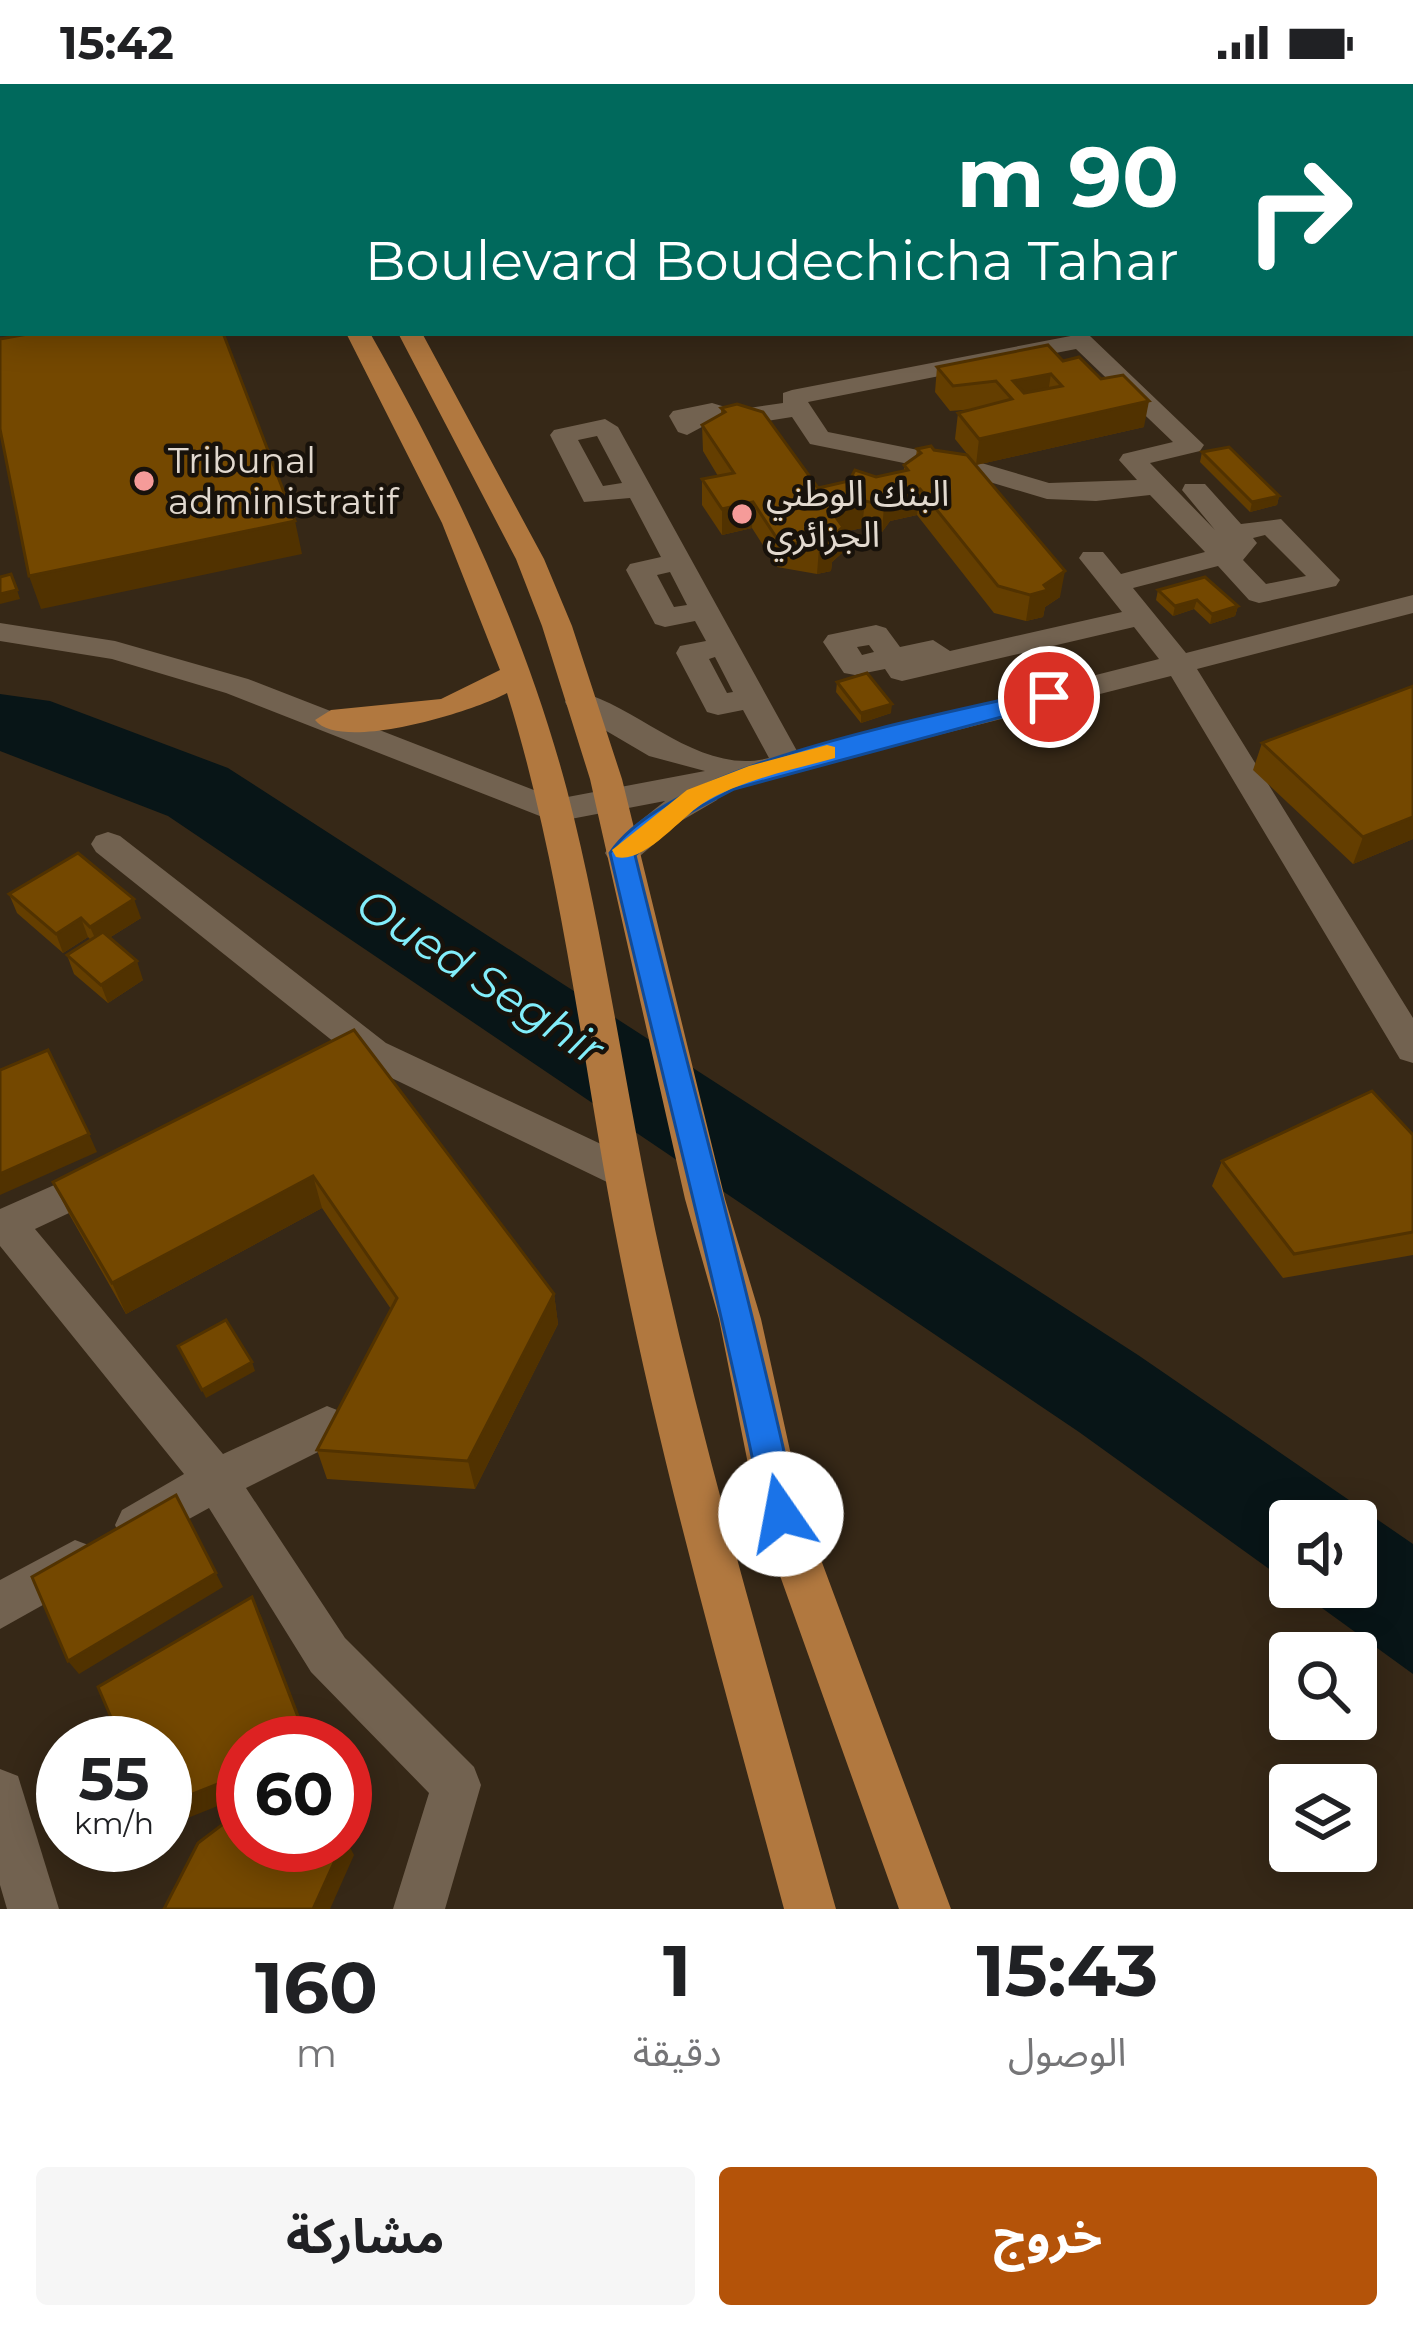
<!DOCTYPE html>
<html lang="ar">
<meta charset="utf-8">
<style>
:root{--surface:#fff;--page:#f6f6f6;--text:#202124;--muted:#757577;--accent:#b45309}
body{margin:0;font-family:Montserrat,"Noto Sans Arabic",sans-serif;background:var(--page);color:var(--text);direction:rtl;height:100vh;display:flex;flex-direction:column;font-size:45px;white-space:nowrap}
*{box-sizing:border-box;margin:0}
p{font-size:39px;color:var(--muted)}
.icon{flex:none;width:66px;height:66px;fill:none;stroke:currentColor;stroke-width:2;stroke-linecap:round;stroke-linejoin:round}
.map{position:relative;height:1825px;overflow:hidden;direction:ltr}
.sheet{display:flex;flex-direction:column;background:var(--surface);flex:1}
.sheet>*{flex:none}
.banner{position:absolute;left:0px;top:0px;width:1413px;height:252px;box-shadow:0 6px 30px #0003;direction:rtl;background:#00695c;color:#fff;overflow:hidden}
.tools{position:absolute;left:1269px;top:1416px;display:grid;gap:24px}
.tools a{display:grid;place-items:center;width:108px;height:108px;border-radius:12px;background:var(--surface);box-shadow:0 6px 30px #0003;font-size:60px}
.speed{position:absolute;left:36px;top:1632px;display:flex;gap:24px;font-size:60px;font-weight:700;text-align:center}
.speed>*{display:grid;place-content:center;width:156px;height:156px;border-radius:50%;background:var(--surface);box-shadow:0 6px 30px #0003;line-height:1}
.speed small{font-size:30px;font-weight:400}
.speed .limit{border:18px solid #d22;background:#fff;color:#111}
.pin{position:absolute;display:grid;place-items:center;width:102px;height:102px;color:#fff;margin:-51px;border:6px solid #fff;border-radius:50%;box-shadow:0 3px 12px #0007}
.me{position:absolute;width:132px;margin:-66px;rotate:348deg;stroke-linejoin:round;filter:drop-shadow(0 0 9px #0008)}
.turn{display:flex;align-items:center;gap:42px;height:252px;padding:0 36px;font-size:54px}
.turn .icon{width:156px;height:156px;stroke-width:2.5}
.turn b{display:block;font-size:84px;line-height:102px}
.eta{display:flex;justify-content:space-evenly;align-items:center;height:204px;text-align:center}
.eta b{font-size:72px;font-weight:700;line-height:84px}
.action{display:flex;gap:24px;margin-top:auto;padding:24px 36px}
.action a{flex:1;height:138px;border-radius:12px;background:var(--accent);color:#fff;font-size:48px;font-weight:700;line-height:138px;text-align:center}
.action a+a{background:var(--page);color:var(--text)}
.status{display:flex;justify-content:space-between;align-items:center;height:84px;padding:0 60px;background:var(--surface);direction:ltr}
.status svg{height:33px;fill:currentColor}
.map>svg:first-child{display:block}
</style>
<div class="status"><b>15:42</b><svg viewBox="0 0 49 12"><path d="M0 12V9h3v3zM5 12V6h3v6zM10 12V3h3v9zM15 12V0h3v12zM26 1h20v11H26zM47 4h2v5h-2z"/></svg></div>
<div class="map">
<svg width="1413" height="1825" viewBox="0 0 1413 1825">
<rect width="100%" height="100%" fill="#362817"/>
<path fill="#081517" d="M0 610 50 617 228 684 1138 1271 1413 1460V1590L1293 1503H1356V1437H1290V1500L1079 1348 168 732 0 667Z"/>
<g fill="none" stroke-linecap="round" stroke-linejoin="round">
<g fill="#726250" fill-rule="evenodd">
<path d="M347 0H367L368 3H348Z"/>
<path d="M721 0H758L719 3Z"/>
<path d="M782 0H819L780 3Z"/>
<path d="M867 0H905L865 3Z"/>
<rect x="0" y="184" width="3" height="14"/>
<path d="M1081 250 1090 252 1204 361 1200 367 1150 379 1215 446 1182 406 1185 400H1205L1241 440 1281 435 1340 496 1336 502 1259 519 1249 516 1218 482 1133 504 1186 569 1413 511V529L1197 585 1413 934V979L1400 975 1171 592 721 706 717 716 681 737 634 777H610L605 769 610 761 665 717 555 738 226 609 112 575 0 557V539L115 557 248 595 557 715 705 687 649 672 569 625 565 618 569 611 580 608C641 624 700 692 769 674L743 626 718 631 707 628 676 569 680 562 706 557 695 537 665 543 655 540 626 486 630 480 661 473 630 414 584 418 550 351 554 346 605 335 618 343 797 667 1159 575 1134 543 902 597 891 594 885 585 855 591 844 589 823 558 828 551 876 541 886 544 900 563 933 556 950 567 1122 528 1079 474 1083 468H1103L1121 490 1205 468 1150 411 1096 417 1047 415 973 393 810 360 792 333 734 342 715 336 687 351 678 348 669 332 673 327 712 319 735 326 783 319V309L792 306ZM1076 265 1173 358 1123 370 1119 376 1137 396 1049 399 978 378 828 348 808 318ZM597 352 622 399 603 402 578 356ZM1265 451 1306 492 1266 500 1243 476 1257 459 1253 454ZM670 488 687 521 674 523 657 491ZM869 561 874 568 862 571 857 563ZM715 573 733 608 727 609 709 575Z"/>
<path d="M108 748 120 752 386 959 637 1077 643 1088 637 1099 623 1104 609 1099 373 985 328 1005 315 1000 309 990 315 980 344 966 96 768 91 760 96 752Z"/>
<path d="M104 1079 118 1084 124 1095 118 1106 35 1145 223 1370 327 1322 342 1328 349 1342 342 1356 246 1404 345 1554 474 1683 481 1701 445 1825H393L429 1709 311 1588 209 1424 138 1463 122 1456 115 1441 122 1426 184 1390 0 1162V1125Z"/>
<path d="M75 1456 91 1462 98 1478 91 1494 0 1545V1496Z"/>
<path d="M0 1685 18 1692 59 1825H7L0 1801Z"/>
</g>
<g fill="#b1783f" fill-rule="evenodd">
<rect x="247" y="0" width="20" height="3"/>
<path d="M285 0H305L306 3H286Z"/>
<path d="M346 249H370C452 394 524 544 567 706 607 861 627 1021 662 1177 711 1395 775 1610 836 1825H784C725 1605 662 1386 618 1162 582 978 563 789 507 609 475 627 341 669 315 636L331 626 441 615 500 586 442 439Z"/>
<path d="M398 249H422L544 475 572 542 622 695 725 1115 761 1235 804 1430 951 1825H899L758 1430 719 1235 685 1115 590 695 542 542 516 475Z"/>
</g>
</g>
<g fill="#643e00">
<path d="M524 0H662L648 3H526Z"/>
<path d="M1063 277 1144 343 976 381 955 355 958 329 976 325 950 327 935 308 937 283Z"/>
<path d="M721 324 818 404 904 387V381L916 372 917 365 934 366 1060 513 1045 523 1043 533 1026 537 994 529 917 431 890 437 882 448 862 444 843 448 842 469 832 478 831 487 817 490 777 483 752 444 722 451 702 421V395L718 392 703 367 702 341 721 331Z"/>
<path d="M1202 368 1279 412 1277 421 1250 428 1200 378Z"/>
<path d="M1158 506 1238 522 1235 532 1210 540 1194 525 1173 532 1156 516Z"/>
<path d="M837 598 891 629 861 639 836 608Z"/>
<path d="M1413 602V755L1353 780 1253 686 1262 659Z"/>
<path d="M9 810 141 834 109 854 143 896 108 919 74 890 67 871 91 856 88 853 63 869 17 829Z"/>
<path d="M354 946 554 1210 558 1240 475 1405 327 1395 317 1366 391 1225 322 1124 126 1230 69 1130 53 1098Z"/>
<path d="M1413 1051V1171L1283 1194 1212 1102 1222 1077Z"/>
</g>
<g fill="#513200">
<path d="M564 0H662L648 3H564Z"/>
<path d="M3 119V151L0 152V120Z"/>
<path d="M1051 290 1047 315 1011 322 1013 297Z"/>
<path d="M1149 317 1144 343 976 381 979 355Z"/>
<path d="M920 405 917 431 890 437 882 448 884 421 892 411Z"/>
<path d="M1279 412 1277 421 1250 428 1252 418Z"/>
<path d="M865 417 862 444 843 448 842 469 832 478 831 487 817 490 819 464 830 425Z"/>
<path d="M753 418 752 444 722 451V425Z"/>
<path d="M295 437 302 470 41 525 29 492Z"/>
<path d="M1065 487 1060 513 1045 523 1043 533 1026 537 1030 511Z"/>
<path d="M17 506 20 515 0 520V510Z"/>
<path d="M1197 516 1194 525 1173 532 1175 522Z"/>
<path d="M1238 522 1235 532 1210 540 1212 530Z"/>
<path d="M892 620 891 629 861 639V629Z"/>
<path d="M1413 733V755L1353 780 1363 753Z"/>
<path d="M134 815 141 834 98 861 90 843Z"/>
<path d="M81 834 88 853 63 869 56 850Z"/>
<path d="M137 877 143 896 108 919 101 901Z"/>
<path d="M89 1050 97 1068 0 1111V1090Z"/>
<path d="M313 1092 322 1124 126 1230 112 1199Z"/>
<path d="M554 1210 558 1240 475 1405 468 1377Z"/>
<path d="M252 1278 255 1287 206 1314 202 1306Z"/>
<path d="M176 1411 223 1503 79 1590 68 1577Z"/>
<path d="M252 1513 262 1534 310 1659H308Z"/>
<path d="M243 1690V1712L165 1743V1721Z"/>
<path d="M345 1754 354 1771 330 1825H313L342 1761H345Z"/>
</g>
<g fill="#744800" stroke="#513200" stroke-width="3" fill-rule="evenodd">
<path d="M0 0H74L76 3H3V119L0 120Z"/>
<path d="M33 249H223L295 437 29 492 0 345V255Z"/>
<path d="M1048 261 1063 277 1079 273 1101 295 1123 291 1149 317 979 355 958 329 1012 315 996 297 953 302 937 283ZM1051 290 1062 302 1024 309 1013 297Z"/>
<path d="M737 320 763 328 818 404 849 397 855 386 876 393 908 386 904 381 921 369 917 365 931 362 934 366 967 371 1065 487 1044 501 1048 506 1030 511 998 502 920 405 892 411 884 421 865 417 830 425 843 443 828 456 833 461 819 464 778 456 753 418 722 425 702 395 734 389 702 341 725 328 721 324Z"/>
<path d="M1229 363 1279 412 1252 418 1202 368Z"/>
<path d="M11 490 17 506 0 510V493Z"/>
<path d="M1205 493 1238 522 1212 530 1197 516 1175 522 1158 506Z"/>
<path d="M867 589 892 620 861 629 837 598Z"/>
<path d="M1413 602V733L1363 753 1262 659Z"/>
<path d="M78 769 134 815 90 843 81 834 56 850 9 810Z"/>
<path d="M103 848 137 877 101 901 67 871Z"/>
<path d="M354 946 554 1210 468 1377 317 1366 397 1214 313 1092 112 1199 53 1098Z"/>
<path d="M48 966 89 1050 0 1090V986Z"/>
<path d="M1372 1007 1413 1051V1148L1294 1170 1222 1077Z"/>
<path d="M226 1236 252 1278 202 1306 178 1262Z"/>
<path d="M176 1411 216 1489 68 1577 32 1493Z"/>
<path d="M252 1513 308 1659H243V1690L165 1721V1659H122L98 1603Z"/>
<path d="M243 1725V1761H342L313 1825H164L198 1759Z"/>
</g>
<path fill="#1a73e8" stroke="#114b97" stroke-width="3" d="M1049 605 1060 613 1057 618 734 705 677 735 635 771C689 991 750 1209 798 1430L793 1442 781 1446 769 1442 764 1430C719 1208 661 990 610 769 674 676 938 633 1049 605Z"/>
<path fill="#f59e0b" d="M827 661 835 663V674C792 686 740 696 702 720 679 735 644 780 616 773L612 766 687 706 749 682Z"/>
<g fill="#f59b99" stroke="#18120b" stroke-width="4.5">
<circle cx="144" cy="397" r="12"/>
<circle cx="742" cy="430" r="12"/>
</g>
<g text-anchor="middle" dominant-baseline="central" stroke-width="9" stroke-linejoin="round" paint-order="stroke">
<g font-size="36" fill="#e2d9cf" stroke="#18120b" text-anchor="start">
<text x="168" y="376">Tribunal<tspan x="168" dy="41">administratif</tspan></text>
<text x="766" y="409">البنك الوطني<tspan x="766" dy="41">الجزائري</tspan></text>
</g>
<g font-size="45" font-style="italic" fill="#82edfa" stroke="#18120b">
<text transform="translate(481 892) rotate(33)">Oued Seghir</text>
</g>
</g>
</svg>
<div class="tools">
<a><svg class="icon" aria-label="sound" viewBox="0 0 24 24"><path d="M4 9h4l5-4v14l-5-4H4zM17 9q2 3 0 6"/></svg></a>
<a><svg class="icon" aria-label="search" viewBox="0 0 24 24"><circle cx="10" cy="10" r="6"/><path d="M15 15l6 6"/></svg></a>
<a><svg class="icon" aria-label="layers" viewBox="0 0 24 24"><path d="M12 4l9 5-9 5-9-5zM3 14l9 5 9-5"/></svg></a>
</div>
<div class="speed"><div>55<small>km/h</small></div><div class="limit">60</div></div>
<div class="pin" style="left:1049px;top:613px;background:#d93025"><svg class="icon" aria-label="arrive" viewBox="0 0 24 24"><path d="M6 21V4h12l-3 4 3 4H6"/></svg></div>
<svg class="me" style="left:781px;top:1430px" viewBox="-20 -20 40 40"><circle r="19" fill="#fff"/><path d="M0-13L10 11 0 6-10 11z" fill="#1a73e8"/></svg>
<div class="banner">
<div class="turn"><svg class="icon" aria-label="right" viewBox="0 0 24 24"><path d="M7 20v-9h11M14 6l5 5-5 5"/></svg><div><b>90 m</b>Boulevard Boudechicha Tahar</div></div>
</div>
</div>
<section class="sheet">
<div class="eta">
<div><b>15:43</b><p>الوصول</p></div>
<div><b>1</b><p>دقيقة</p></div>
<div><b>160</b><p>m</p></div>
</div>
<div class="action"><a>خروج</a><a>مشاركة</a></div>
</section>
